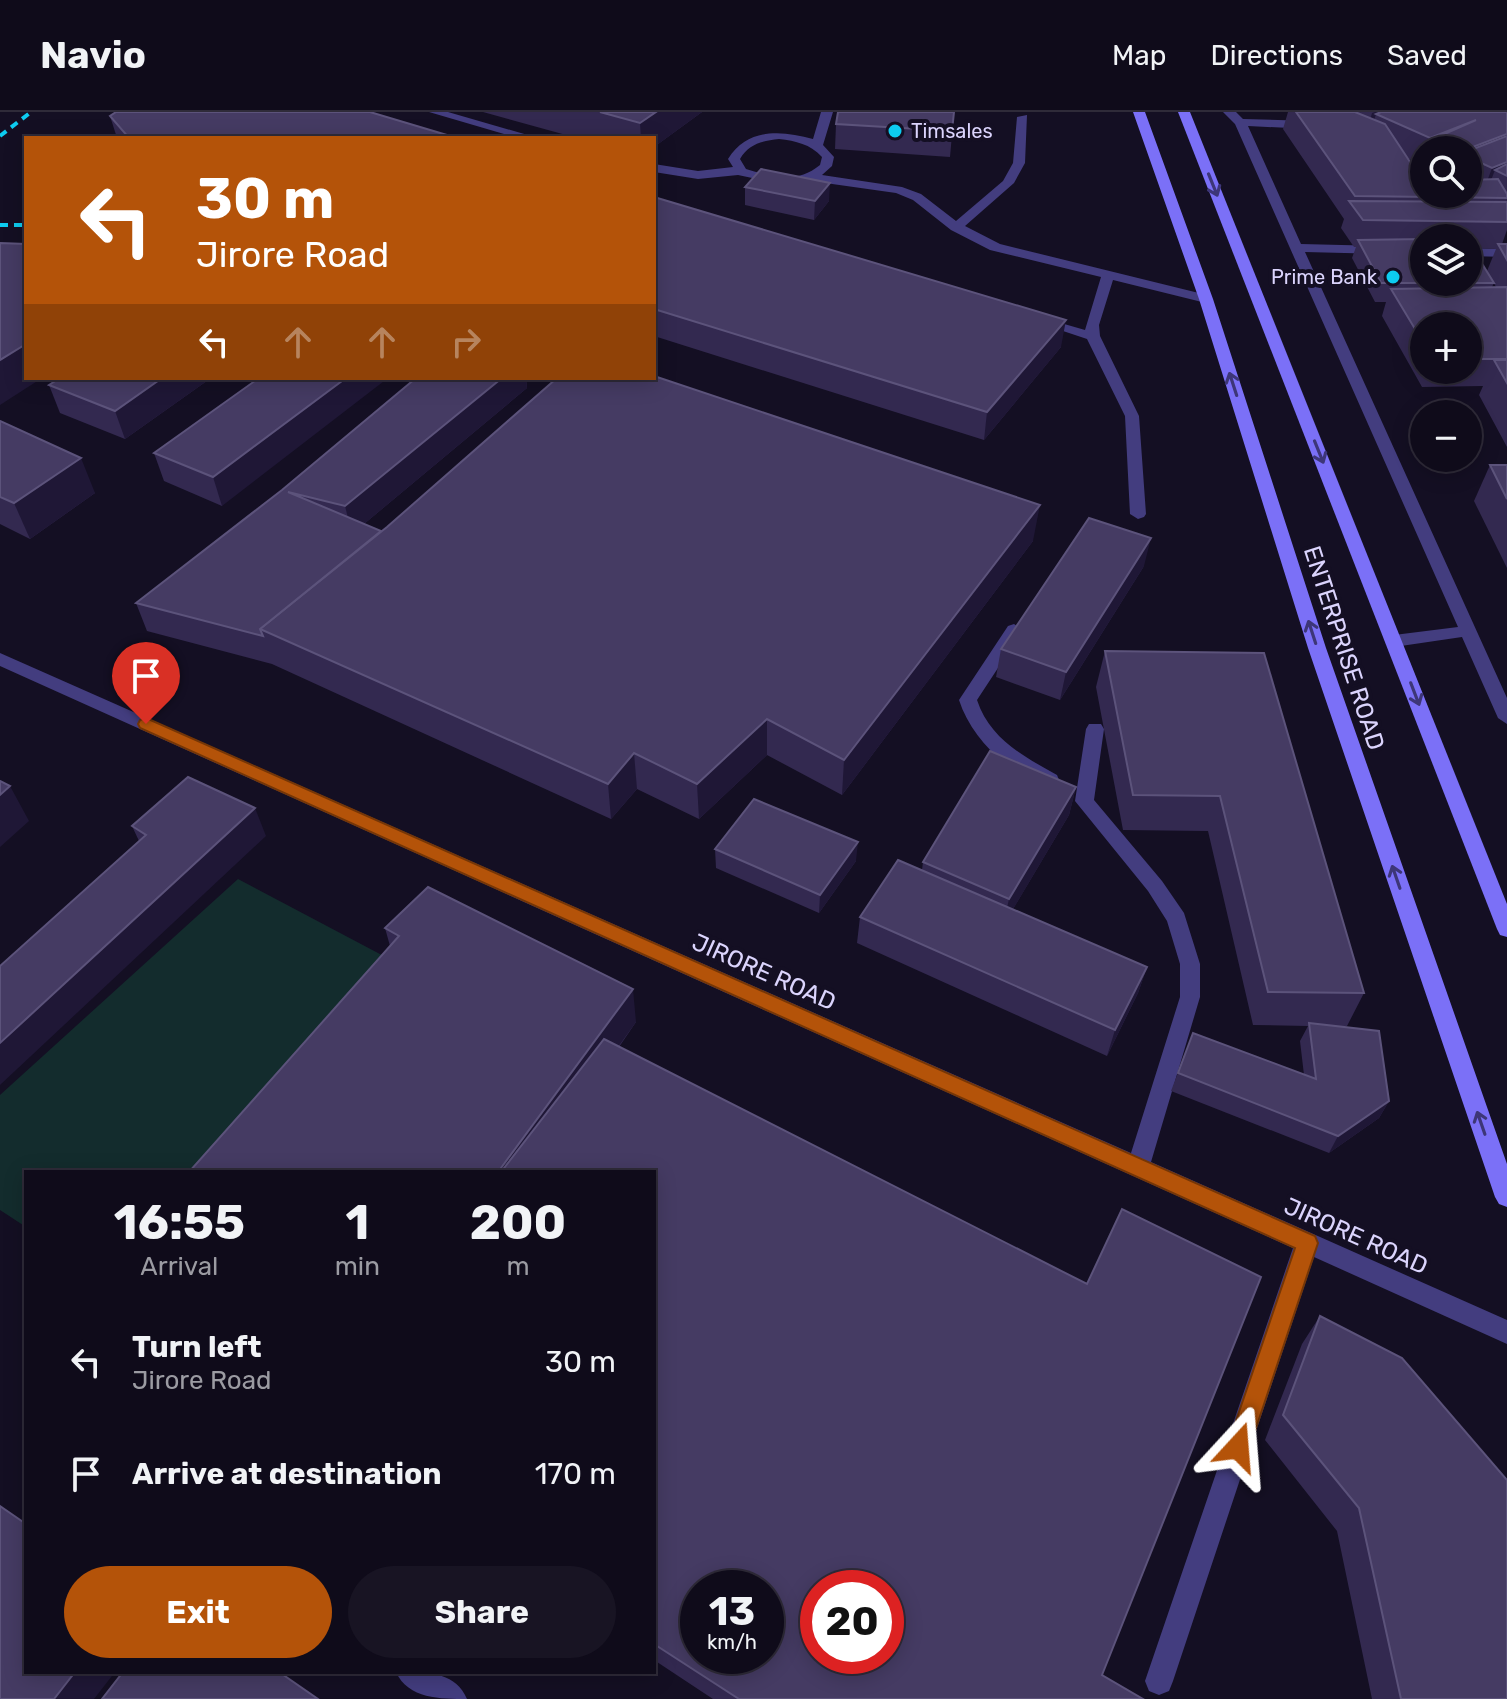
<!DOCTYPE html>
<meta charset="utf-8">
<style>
:root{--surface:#0f0b1a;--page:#181423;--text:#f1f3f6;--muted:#9b9ba2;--line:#2f2b39;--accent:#b45309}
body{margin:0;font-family:Rubik,sans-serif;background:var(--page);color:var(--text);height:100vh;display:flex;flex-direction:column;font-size:30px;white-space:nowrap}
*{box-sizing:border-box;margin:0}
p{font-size:26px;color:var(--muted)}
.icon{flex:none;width:44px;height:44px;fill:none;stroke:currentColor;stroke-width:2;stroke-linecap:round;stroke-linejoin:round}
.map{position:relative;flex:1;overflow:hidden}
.side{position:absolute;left:24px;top:1058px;width:632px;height:504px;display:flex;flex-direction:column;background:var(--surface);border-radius:0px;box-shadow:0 4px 20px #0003,0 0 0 2px var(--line)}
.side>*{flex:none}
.top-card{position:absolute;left:24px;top:24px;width:632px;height:244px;border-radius:0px;box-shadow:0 4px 20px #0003,0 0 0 2px var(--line);background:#b45309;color:#fff;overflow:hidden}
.buttons{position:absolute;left:1410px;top:24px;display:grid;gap:16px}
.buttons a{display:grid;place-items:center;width:72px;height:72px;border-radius:50%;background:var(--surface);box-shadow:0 4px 20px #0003,0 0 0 2px var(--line);font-size:40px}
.speed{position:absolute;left:680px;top:1458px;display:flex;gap:16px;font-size:40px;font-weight:700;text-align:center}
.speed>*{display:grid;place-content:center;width:104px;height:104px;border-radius:50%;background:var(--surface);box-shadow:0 4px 20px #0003,0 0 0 2px var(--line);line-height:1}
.speed small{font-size:20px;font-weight:400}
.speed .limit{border:12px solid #d22;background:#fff;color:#111}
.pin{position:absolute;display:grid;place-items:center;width:68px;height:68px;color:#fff;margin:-82px -34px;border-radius:50% 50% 50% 0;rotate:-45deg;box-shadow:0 0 8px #0007}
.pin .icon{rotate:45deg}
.me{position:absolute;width:88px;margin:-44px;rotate:19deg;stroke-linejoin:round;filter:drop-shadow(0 0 6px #0008)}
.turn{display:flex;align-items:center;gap:28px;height:168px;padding:0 40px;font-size:36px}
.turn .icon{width:104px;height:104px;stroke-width:2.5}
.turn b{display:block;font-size:56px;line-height:68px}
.lanes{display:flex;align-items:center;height:76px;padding:0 40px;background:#0003;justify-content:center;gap:40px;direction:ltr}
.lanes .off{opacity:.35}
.eta{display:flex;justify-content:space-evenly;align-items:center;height:136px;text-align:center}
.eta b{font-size:48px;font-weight:700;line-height:56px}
.action{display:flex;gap:16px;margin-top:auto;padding:16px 40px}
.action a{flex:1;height:92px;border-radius:48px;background:var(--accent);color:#fff;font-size:32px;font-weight:700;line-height:92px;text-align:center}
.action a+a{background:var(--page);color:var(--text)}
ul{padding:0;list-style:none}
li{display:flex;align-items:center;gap:24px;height:112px;padding:0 40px}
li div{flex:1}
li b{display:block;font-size:30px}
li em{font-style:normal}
header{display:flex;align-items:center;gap:48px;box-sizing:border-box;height:112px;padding:0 40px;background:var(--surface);border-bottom:2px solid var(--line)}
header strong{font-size:38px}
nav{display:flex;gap:44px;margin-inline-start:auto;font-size:28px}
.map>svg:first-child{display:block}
</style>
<header>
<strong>Navio</strong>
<nav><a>Map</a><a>Directions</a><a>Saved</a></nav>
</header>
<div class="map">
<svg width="1507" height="1587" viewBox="0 0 1507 1587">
<rect width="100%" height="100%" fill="#140f23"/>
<path fill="#132c2d" d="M238 767 395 850 215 1060H26V1115L0 1098V983Z"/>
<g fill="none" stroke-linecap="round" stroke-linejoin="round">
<g fill="#433d7f" fill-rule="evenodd">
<path d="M429 0H448L538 26H518Z"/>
<path d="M821 0H833L823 33 834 45 832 54 822 63 902 75 921 82 956 109 1003 69 1013 51 1017 5 1027 3 1025 51 1014 71 965 114 1000 132 1211 184V190L1206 191 1113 168 1099 213 1100 224 1139 304 1146 402 1144 405 1138 407 1130 402 1125 304 1087 227 1033 209 1040 205 1085 218 1101 165 990 138 951 118 913 88 896 81 811 69 786 73 738 63 698 67 654 60V52L698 59 733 55 728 47C747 16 781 18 813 27ZM779 27C796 29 810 32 822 45L820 53C797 72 773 65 746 57L740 47C749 32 762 29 779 27Z"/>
<path d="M1223 0H1236L1243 7 1311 9 1317 13 1311 17 1248 14 1301 132 1424 135V143L1305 140 1507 586V612L1498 606 1462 525 1394 535 1385 529 1394 523 1458 515 1235 12Z"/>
<path d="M1468 136 1507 137V145L1468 144Z"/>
<path d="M1014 512 1023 518 977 588C990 627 1023 644 1057 663L1059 668 1050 675C1010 663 972 628 959 588L1008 514Z"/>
<path d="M0 541 1131 1041 1180 885V852L1167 809 1148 779 1075 689 1086 617 1089 612H1101L1104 617 1094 688 1162 769 1184 801 1200 852V885L1151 1050 1507 1208V1232L1314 1145 1173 1569 1169 1579 1159 1583 1149 1579 1145 1569 1293 1136 0 554Z"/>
<path d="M396 1560C423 1560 455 1558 467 1587 441 1587 408 1587 396 1560Z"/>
</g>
<g fill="#7b70f7" fill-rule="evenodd">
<path d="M1133 0H1145L1213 187 1326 536 1507 1052V1095L1499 1092 1495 1085 1308 536 1199 187Z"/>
<path d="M1178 0H1190L1507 792V825L1500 823 1497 817Z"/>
</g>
<g stroke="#0dccf0" stroke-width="4" stroke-dasharray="8 6" stroke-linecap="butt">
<path d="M0 24 31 0"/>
<path d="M0 113H26"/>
</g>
</g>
<g fill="#332950" fill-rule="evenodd">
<path d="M483 0H702L654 35V26H577Z"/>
<path d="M954 0 950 45 835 37 836 12Z"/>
<path d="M1288 0H1507V118L1502 132H1507V335L1479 283 1483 274 1422 275 1382 204 1386 190H1375L1352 146 1356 135H1354L1341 116 1344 107 1283 17ZM1424 38H1468V82L1422 68 1407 46 1421 52 1424 51ZM1424 126H1468V170H1424ZM1472 136 1496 137 1487 159 1496 175H1492L1494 171ZM1424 214H1468V258H1424Z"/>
<path d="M110 4 457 26H117Z"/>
<path d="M745 75 829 89 814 108 745 93Z"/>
<path d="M654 85 1061 235 984 328 654 224Z"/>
<path d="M211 266 125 327 60 301 49 273Z"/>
<path d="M259 266 222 394 164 369 154 341Z"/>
<path d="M416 266H526L527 276 364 412 381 419 1033 429 842 683 767 643 699 707 637 677 611 707 272 552 147 519 136 491 282 378Z"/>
<path d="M0 309 95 381 30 427 0 412Z"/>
<path d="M1490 353H1507V456L1474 389Z"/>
<path d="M1144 454 1060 588 996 565 1001 537Z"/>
<path d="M1105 539 1264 541 1364 881 1347 914H1334L1389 989 1379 1006 1329 1041 1171 979 1193 921 1304 963 1300 929 1308 914 1253 913 1208 719 1123 718 1096 575Z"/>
<path d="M1076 675 1069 703 1013 797 1147 855 1138 881 1107 944 857 831 860 805 922 758 923 750Z"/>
<path d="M132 714 266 724 139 729Z"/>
<path d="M715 737 856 749 819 801 716 756Z"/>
<path d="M385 816 636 910 619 935 1102 1563 1143 1587H713L654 1548V1060L390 834Z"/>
<path d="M1320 1204 1507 1587H1372L1337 1419 1265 1328 1302 1232Z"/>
</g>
<g fill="#1f1736">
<path d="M656 0H702L654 35V26H641L640 11Z"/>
<path d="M1375 0H1434L1376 2 1369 25 1365 27 1372 1Z"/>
<path d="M1476 8 1433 27 1429 38H1426L1430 26Z"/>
<path d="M1507 22V44L1465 38Z"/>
<path d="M1507 50V64L1495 58 1486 81 1482 83 1492 56Z"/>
<path d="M830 71 829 89 814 108 815 89Z"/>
<path d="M1066 208 1061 235 984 328 987 300Z"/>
<path d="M26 232V266H42L0 293V248Z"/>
<path d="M162 266H211L125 327 115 299Z"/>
<path d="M346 266H388L222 394 213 365Z"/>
<path d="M502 266H526L527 276 352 422 345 394Z"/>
<path d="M81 346 95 381 30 427 14 391Z"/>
<path d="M1040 393 1033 429 842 683 844 648Z"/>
<path d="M1151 426 1144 454 1060 588 1066 560Z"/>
<path d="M767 607V643L699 707 697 672Z"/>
<path d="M634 641 637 677 611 707 608 672Z"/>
<path d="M10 674 29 709 0 735V683Z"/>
<path d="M1076 675 1069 703 1003 814 1009 787Z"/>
<path d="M255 696 266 724 0 973V931Z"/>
<path d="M858 730 856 749 819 801 820 783Z"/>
<path d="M1147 855 1138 881 1107 944 1115 918Z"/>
<path d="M633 877 636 910 528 1060H498Z"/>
<path d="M1389 989 1379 1006 1329 1041 1338 1024Z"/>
<path d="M75 1560H115L94 1587H54Z"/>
</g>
<g fill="#453b63" stroke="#5c537b" stroke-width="2" fill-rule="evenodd">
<path d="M116 0H370L457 26H129L110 4Z"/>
<path d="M600 0H656L640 11Z"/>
<path d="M838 0H954L952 19 836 12Z"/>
<path d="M1296 0H1355L1385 12 1422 68H1424V82H1468V68L1498 67 1507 82V86L1355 84Z"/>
<path d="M1381 0H1507V22L1465 38H1454L1433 27 1476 8 1430 26 1376 2Z"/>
<path d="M1507 24V50L1492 56 1468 45V39Z"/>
<path d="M1507 52V64L1495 58Z"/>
<path d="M761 57 830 71 815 89 745 75Z"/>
<path d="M654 85 1066 208 987 300 654 197Z"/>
<path d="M1349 89 1507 90V110L1363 108Z"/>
<path d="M1424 127V170H1468V129L1494 171H1381L1358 128Z"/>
<path d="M0 131 26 132V232L0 248Z"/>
<path d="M1498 132H1507V148Z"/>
<path d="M1507 175V247H1468V214H1424V232L1391 177Z"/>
<path d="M1494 248H1507V271Z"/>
<path d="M654 264 1040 393 844 648 767 607 697 672 634 641 608 672 260 517 387 415 557 266H654Z"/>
<path d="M60 266H162L115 299 49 273Z"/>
<path d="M259 266H346L213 365 154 341Z"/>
<path d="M416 266H502L345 394 288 380 381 419 260 517 263 524 136 491 282 378Z"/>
<path d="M0 309 81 346 14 391 0 385Z"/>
<path d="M1490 353H1507V387Z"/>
<path d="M1089 406 1151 426 1066 560 1001 537Z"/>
<path d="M1105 539 1264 541 1364 881 1268 880 1220 684 1133 683Z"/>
<path d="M990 639 1076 675 1009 787 923 750Z"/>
<path d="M188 665 255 696 0 931V854L146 723 132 714Z"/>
<path d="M0 669 10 674 0 683Z"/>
<path d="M754 687 858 730 820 783 715 737Z"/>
<path d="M898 748 1147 855 1115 918 860 805Z"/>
<path d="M428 775 633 877 498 1060H189L399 824 385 816Z"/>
<path d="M1309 911 1379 919 1389 989 1338 1024 1178 961 1193 921 1316 967Z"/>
<path d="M604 927 1087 1172 1122 1097 1261 1165 1102 1563 1143 1587H739L654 1532V1060H501ZM698 1476H766V1544H698ZM818 1476H886V1544H818Z"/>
<path d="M1320 1204 1402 1246 1507 1368V1587H1401L1359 1396 1283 1303Z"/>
<path d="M0 1394 26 1412V1560H75L54 1587H0Z"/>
<path d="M123 1560H279L318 1587H102Z"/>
</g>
<defs><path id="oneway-shaft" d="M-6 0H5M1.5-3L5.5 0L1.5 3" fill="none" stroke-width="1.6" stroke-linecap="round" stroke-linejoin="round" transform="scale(2)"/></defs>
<g stroke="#3d3678">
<use href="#oneway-shaft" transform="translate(1213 73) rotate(68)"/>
<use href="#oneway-shaft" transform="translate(1233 272) rotate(-108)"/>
<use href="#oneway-shaft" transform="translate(1319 340) rotate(68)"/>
<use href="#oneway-shaft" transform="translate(1312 520) rotate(-108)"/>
<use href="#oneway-shaft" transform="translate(1415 582) rotate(69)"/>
<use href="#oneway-shaft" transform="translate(1396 765) rotate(-109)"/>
<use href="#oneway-shaft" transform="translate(1481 1011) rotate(-109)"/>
</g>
<path fill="#b45309" stroke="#753606" stroke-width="2" d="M146 606 1315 1124 1318 1131 1247 1343 1238 1347 1230 1343 1227 1335 1295 1136 140 616 138 612 140 608Z"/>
<g fill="#0dccf0" stroke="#140f23" stroke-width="3">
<circle cx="895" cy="19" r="8"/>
<circle cx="1393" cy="165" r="8"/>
</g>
<g text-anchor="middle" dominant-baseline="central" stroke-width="8" stroke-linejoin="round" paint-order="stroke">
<g font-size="20" fill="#dbd4fd" stroke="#140f23" text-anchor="start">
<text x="911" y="19">Timsales</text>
<text x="1377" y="165" text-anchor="end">Prime Bank</text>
</g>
<g font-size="24" fill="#dbd4fd" stroke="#140f23">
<text transform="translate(1344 536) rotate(72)">ENTERPRISE ROAD</text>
<text transform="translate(764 860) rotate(24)">JIRORE ROAD</text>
<text transform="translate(1356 1124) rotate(24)">JIRORE ROAD</text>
</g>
</g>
</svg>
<div class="buttons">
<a><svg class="icon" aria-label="search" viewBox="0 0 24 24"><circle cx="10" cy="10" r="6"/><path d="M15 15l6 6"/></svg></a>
<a><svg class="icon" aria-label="layers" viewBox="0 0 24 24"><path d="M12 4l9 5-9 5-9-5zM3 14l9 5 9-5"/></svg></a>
<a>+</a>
<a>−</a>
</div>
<div class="speed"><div>13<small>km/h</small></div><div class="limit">20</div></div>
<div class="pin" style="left:146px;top:612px;background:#d93025"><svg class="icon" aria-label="arrive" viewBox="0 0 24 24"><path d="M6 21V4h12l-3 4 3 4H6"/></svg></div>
<svg class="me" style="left:1238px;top:1335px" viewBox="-20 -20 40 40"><path d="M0-17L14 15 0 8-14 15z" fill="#b45309" stroke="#fff" stroke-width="4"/></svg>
<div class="top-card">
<div class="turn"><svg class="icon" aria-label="left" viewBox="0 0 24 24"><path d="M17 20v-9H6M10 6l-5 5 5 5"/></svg><div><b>30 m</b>Jirore Road</div></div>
<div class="lanes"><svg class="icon" aria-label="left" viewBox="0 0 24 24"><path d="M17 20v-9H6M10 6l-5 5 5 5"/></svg><svg class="icon off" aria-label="ahead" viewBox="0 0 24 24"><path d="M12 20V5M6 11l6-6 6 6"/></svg><svg class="icon off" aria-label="ahead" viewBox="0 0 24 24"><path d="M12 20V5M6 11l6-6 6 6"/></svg><svg class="icon off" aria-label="right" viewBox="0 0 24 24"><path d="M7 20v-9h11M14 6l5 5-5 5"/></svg></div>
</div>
<section class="side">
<div class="eta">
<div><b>16:55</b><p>Arrival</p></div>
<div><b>1</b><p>min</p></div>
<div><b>200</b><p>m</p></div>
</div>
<ul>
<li><svg class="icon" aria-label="left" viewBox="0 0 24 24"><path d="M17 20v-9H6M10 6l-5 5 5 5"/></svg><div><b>Turn left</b><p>Jirore Road</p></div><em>30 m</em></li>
<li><svg class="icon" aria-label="arrive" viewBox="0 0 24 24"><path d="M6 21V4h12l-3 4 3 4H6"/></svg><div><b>Arrive at destination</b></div><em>170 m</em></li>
</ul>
<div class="action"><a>Exit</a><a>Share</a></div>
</section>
</div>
